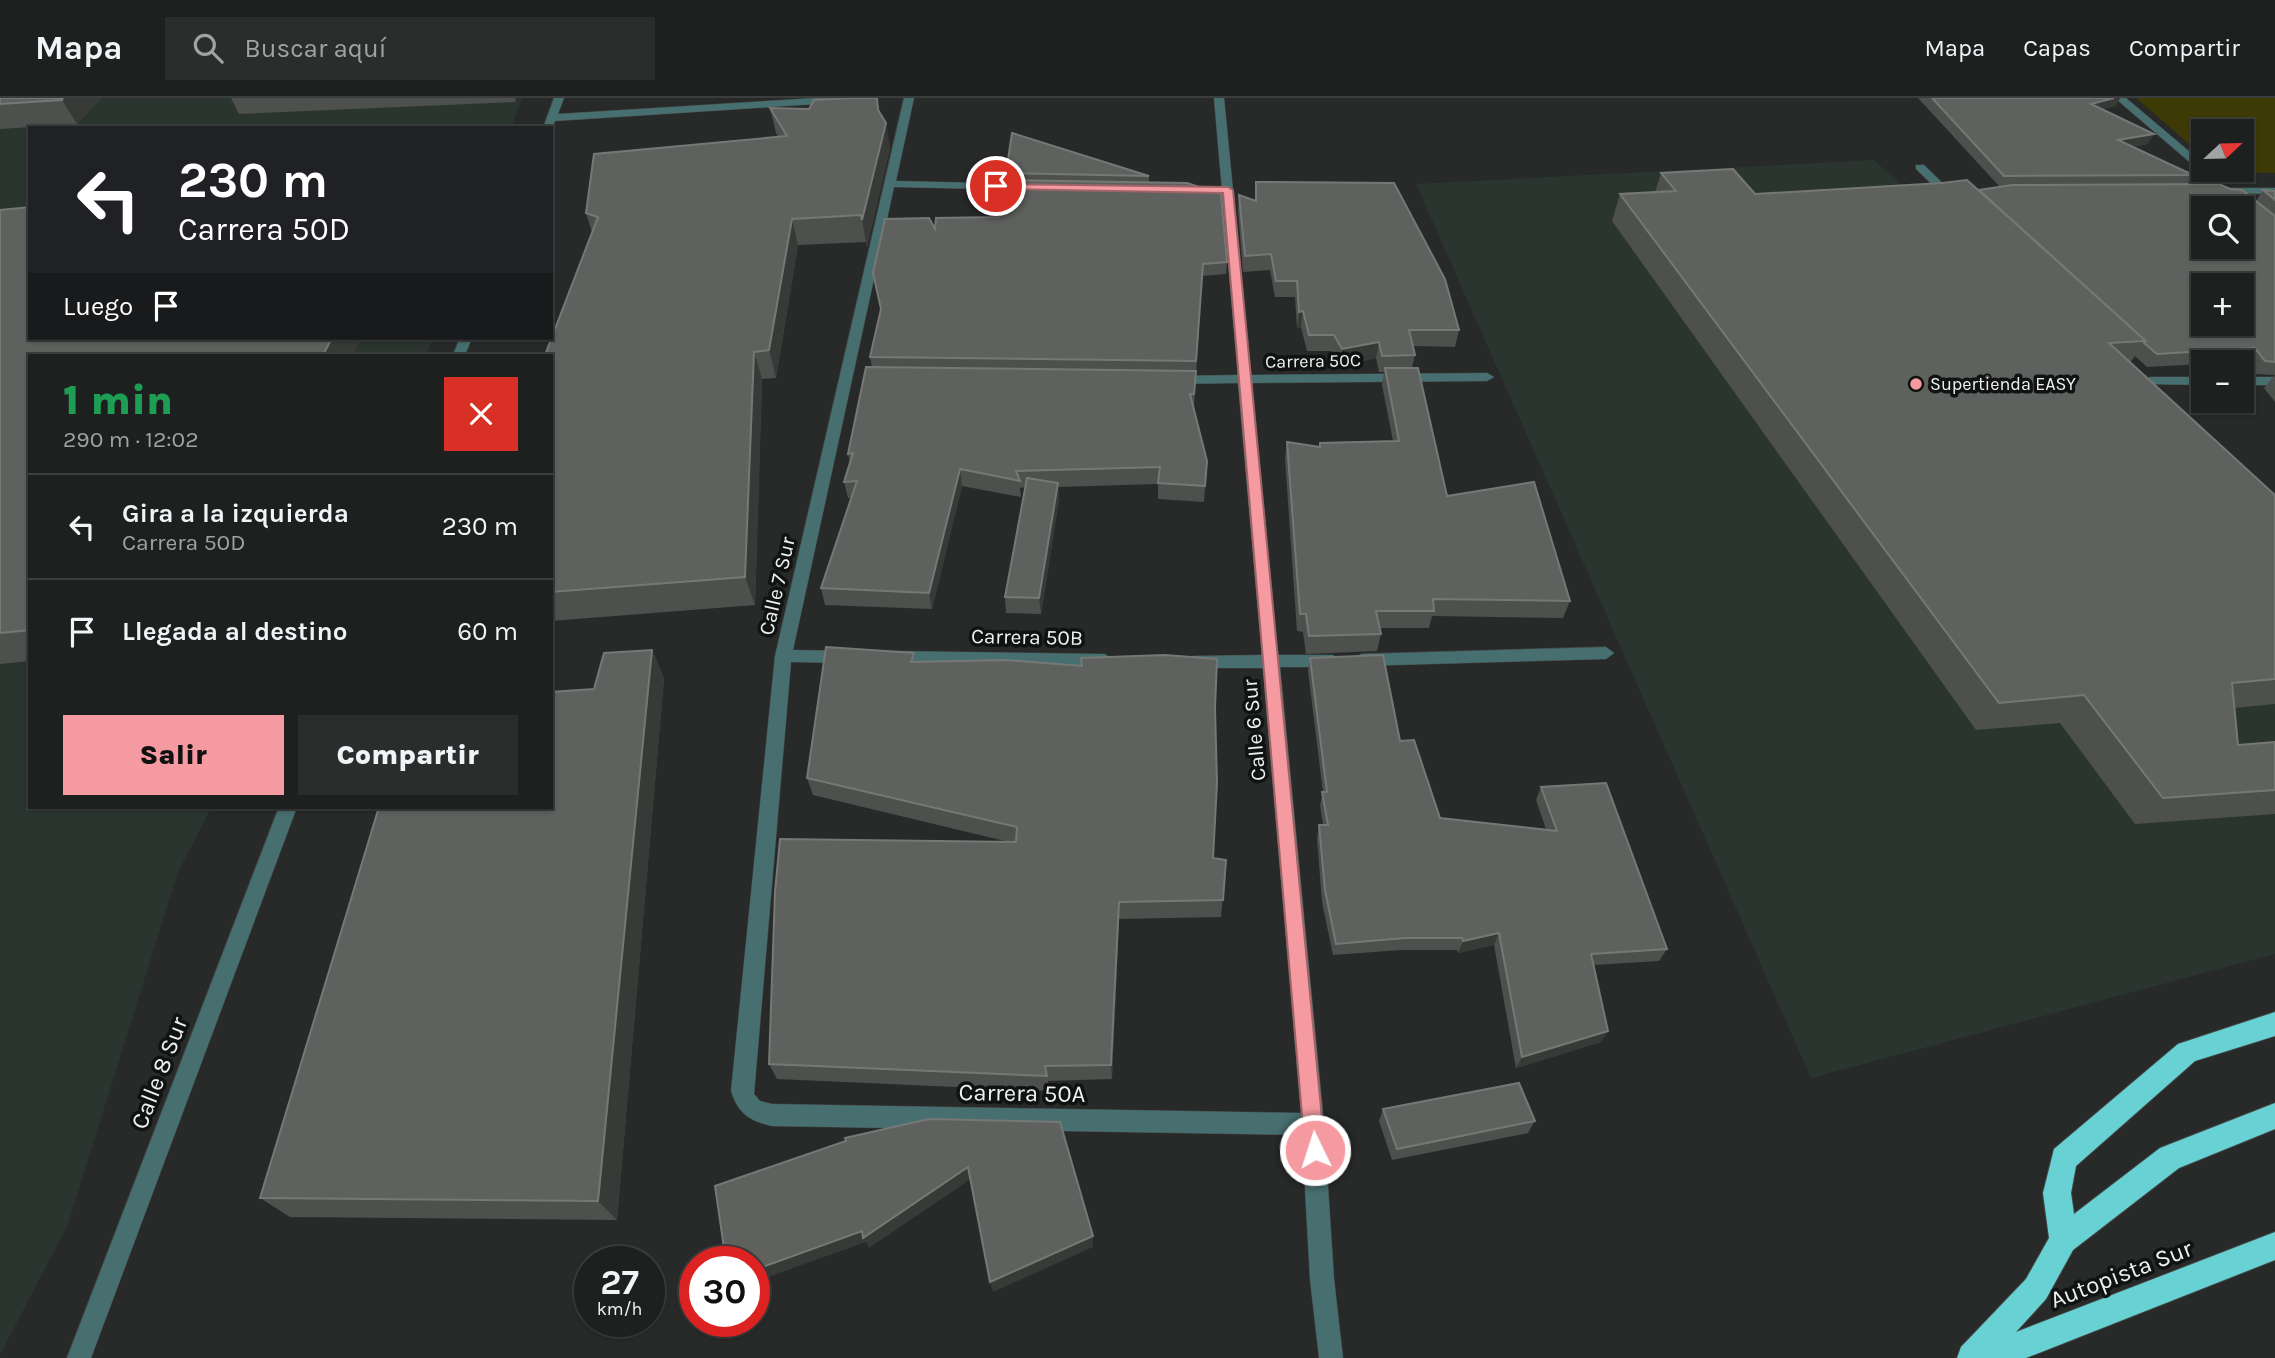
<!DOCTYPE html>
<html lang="es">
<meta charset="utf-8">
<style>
:root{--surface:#1d201f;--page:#2a2d2c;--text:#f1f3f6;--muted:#a0a3a4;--line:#3b3e3d;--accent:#f49aa0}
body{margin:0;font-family:Karla,sans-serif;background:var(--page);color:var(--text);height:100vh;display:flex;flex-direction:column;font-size:26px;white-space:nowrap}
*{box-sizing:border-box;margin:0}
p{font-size:23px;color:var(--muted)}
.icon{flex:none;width:38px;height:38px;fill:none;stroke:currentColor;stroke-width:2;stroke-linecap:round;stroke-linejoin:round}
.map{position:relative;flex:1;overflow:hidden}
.details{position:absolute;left:28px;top:256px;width:525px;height:455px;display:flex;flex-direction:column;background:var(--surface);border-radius:0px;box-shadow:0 2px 5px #0004,0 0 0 2px var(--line)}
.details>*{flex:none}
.hud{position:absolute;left:28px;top:28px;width:525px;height:214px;border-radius:0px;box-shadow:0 2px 5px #0004,0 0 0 2px var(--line);background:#202124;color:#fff;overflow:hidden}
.needle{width:46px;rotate:68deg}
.fabs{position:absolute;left:2191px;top:21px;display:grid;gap:14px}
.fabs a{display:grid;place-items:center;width:63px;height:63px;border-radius:0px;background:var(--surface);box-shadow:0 2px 5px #0004,0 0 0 2px var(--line);font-size:35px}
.speed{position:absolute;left:574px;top:1148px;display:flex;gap:14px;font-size:35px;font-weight:700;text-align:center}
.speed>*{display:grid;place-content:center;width:91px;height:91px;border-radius:50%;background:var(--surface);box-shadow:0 2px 5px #0004,0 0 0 2px var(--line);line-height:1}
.speed small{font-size:18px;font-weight:400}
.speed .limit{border:10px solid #d22;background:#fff;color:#111}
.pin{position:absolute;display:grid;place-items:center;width:60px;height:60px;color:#fff;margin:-30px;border:4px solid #fff;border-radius:50%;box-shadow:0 2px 7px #0007}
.me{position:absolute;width:77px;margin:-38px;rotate:356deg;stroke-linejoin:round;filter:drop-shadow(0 0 5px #0008)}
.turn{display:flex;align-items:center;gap:24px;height:147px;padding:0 35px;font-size:32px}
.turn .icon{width:91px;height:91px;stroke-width:2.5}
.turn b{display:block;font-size:49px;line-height:60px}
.then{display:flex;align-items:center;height:66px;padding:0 35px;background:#0003;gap:14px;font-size:26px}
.round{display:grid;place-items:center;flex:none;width:74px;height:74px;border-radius:0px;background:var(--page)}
.summary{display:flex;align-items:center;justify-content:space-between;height:119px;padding:0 35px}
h1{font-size:42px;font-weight:800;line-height:52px;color:#1e9e55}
.primary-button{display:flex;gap:14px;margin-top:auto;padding:14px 35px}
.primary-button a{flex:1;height:80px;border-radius:0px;background:var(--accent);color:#111;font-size:28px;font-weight:800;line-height:80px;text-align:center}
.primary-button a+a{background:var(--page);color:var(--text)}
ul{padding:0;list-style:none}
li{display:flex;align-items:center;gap:21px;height:105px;padding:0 35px;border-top:2px solid var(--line)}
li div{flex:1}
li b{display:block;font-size:26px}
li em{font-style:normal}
header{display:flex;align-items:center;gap:42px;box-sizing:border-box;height:98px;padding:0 35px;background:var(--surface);border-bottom:2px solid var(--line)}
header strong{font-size:33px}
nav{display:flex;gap:38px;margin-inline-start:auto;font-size:24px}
.search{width:490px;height:63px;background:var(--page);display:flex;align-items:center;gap:18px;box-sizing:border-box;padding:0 24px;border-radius:0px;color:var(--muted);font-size:26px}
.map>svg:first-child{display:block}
</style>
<header>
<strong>Mapa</strong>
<div class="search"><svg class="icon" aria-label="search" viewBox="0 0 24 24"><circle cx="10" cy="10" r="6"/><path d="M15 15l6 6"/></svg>Buscar aquí</div>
<nav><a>Mapa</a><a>Capas</a><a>Compartir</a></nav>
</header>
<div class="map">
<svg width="2275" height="1260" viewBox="0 0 2275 1260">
<rect width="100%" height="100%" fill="#272a29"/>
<g fill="#2a3530">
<path d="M0 0H522L511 30H30V240H433L426 257H30V709H212L178 774 68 1126 0 1257Z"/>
<path d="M1874 62 2275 430V856L1811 980 1416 86Z"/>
</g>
<path fill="#3d3a06" d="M2136 0H2275V75L2222 74 2219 72H2242V33H2203V58Z"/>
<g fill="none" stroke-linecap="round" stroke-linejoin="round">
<g stroke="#434645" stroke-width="1">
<g id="minor">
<path d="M554 0H564L558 16 816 0H868L863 3 555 23 552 31 543 30Z"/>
<path d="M904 0H914L896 83 1026 86 1032 89 1026 92 894 89 793 552 847 553 855 559 847 565 791 564 754 996 760 1003 772 1006 1301 1015 1263 570H1193L1185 564 1193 558 1262 557 1238 285 1172 286 1165 282 1172 278 1238 277 1214 0H1224L1251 277 1487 275 1494 279 1487 283 1252 285 1278 557H1333L1341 563 1333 569H1280L1324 1026 1334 1181 1343 1260H1319L1310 1181 1302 1037 772 1028C749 1023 738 1015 731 993L775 558Z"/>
<path d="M2115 0H2126L2203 65V72H2207H2199Z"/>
<path d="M1916 67H1924L1958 100V104H1950L1916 71Z"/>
<path d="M2219 90H2275V96L2215 95 2213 93Z"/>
<path d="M460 240H472L465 257H453Z"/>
<path d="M2150 279H2203V287L2145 286 2143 283Z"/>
<rect x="2242" y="279" width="33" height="8"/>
<path d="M1606 549 1614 555 1606 561 1361 568 1353 562 1361 556Z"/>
<path d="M892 553 1105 556 1113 562 1105 568 892 565 884 559Z"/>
<path d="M279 709H297L91 1260H67Z"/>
</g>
</g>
<g stroke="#434645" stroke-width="2">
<path id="highway" d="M2275 914V938L2195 963 2076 1068 2071 1095 2074 1116 2160 1050 2275 1005V1031L2179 1070 2073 1152 2046 1201 2016 1234 2275 1134V1162L2026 1260H1957L1961 1249 2026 1181 2049 1140 2043 1095 2054 1051 2178 946Z"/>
</g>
<use href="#minor" fill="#486f70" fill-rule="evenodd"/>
<use href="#highway" fill="#67d1d3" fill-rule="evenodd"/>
</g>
<g fill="#4e504d">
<path d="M0 0H101L77 26 0 31Z"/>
<path d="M231 0H516L515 4 239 16Z"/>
<path d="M877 0 880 15 890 50 867 149 866 144 798 147 776 280 762 281 755 507 551 523V257L592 134 586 115 778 39 776 35 770 10 809 11Z"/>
<path d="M1918 0H2120L2116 8 2102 11 2148 46 2131 49 2193 77 2187 86 2256 103 2263 92 2275 93V304L2264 290 2275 277 2255 276 2245 263 2203 264V266L2147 269 2135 258 2130 265 2275 397V606L2234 610 2238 647 2275 644V716L2135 726 2060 625 1976 632 1612 123 1620 96 1655 94 1661 75 1755 96 1979 92 2005 88H1999Z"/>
<path d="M1006 75 1149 78V84L1227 164 1226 176 1202 178 1194 310 1207 363 1204 404 1158 401V386L1058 389 1059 401 1041 516 1006 515 1005 499 1025 389 1020 390 1021 399 962 388 932 511 825 507 821 490 851 400H848L844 384 850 364 848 356 872 269 870 259 881 212 873 175 935 131 998 119 1007 82Z"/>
<path d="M1256 84 1459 232 1455 249 1413 248 1415 257 1412 270 1447 398 1570 503 1563 520 1432 518 1429 530H1380L1381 536 1377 553 1306 556 1303 534 1297 533 1285 361 1287 344 1319 349 1320 345 1393 343 1382 287 1384 274H1379L1376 260 1340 268 1332 253H1307L1301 229 1297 230 1295 199H1275L1270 172 1243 174 1238 113 1239 97 1255 102Z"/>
<path d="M0 112 30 257V563L0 566Z"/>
<path d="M652 552 664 580 617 1122 290 1119 260 1100 594 591Z"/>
<path d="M1310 560 1400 643 1440 720 1546 731 1536 702 1541 689 1667 851 1659 863 1594 867 1608 933 1601 944 1516 970 1494 847 1458 855 1457 852H1401L1333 857 1322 804 1317 740 1319 727H1323L1320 707 1323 694 1308 573Z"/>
<path d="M915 564 1215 610 1213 760 1226 762 1221 819 1119 821 1112 981 1048 983 1049 993 777 981 769 966 1009 744 813 697 807 680Z"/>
<path d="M1383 1011 1535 1023 1528 1035 1392 1062 1379 1023Z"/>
</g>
<g fill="#373a37">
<path d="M63 0H101L77 26 62 2Z"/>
<path d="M2114 0H2120L2116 8 2085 16 2091 6Z"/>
<path d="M886 25 890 50 867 149 862 122Z"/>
<path d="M2154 36 2148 46 2111 52 2118 42Z"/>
<path d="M792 121 798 147 776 280 769 252Z"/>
<path d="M1303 213 1301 229 1297 230 1299 214Z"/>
<path d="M332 240H362L353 257H323Z"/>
<path d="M1379 244 1376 260 1340 268 1342 251Z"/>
<path d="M754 254 762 281 755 507 745 479Z"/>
<path d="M960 371 962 388 932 511 929 495Z"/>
<path d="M1058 385 1059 401 1041 516 1039 500Z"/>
<path d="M652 552 664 580 617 1122 598 1103Z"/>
<path d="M1119 804V821L1112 981 1111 967Z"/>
<path d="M1499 835 1494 847 1458 855 1463 843Z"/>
<path d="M1608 933 1601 944 1516 970 1522 959Z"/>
<path d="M968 1069 971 1081 869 1150 866 1144 754 1184V1172Z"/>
<path d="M1093 1138V1149L993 1194 990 1184Z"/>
</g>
<g fill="#5f615f" stroke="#767876" stroke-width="2" fill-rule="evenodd">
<path d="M0 0H63L62 2 0 6Z"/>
<path d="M850 0H877L878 12 886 25 862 122 861 117 792 121 769 252 754 254 745 479 551 494V257H545L598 119 586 115 594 56 787 38 770 10 809 11 814 2Z"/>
<path d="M1932 0H2114L2091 6 2154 36 2118 42 2193 77 2004 78Z"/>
<path d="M1012 35 1149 78 1006 75Z"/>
<path d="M1733 71 1755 96 1942 85 1967 82 2146 243 2109 245 2275 397V581L2232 585 2238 647 2275 644V692L2163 700 2084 597 1999 605 1620 96 1676 93 1661 75Z"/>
<path d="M1004 82 1187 85 1221 96 1227 164 1203 166 1196 263 870 259 881 211 873 175 885 121 929 120 935 131 936 120 998 119Z"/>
<path d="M1256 84 1394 85 1445 181 1459 232H1409L1415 257 1382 258 1379 244 1342 251 1334 237H1309L1303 213 1299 214 1297 183H1276L1271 156 1245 158 1239 97 1256 103Z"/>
<path d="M2219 86 2230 91 2242 92 2275 118V264L2265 263 2255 250 2157 256 2144 245 2146 243 1979 92 2012 87ZM2203 110H2242V149H2203ZM2203 187H2242V226H2203Z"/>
<path d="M2263 92 2275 93V102Z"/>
<path d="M30 109V240H332L323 257H30V532L0 535V112Z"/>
<path d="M866 269 1196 273 1194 296H1190L1207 363 1205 388 1158 385 1160 369 1016 373 1020 383 960 371 929 495 821 490 857 383 844 384 853 355 848 356Z"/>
<path d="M1385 270H1418L1447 398 1534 384 1570 503 1433 501 1434 513H1376L1381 536 1309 538 1306 516H1300L1287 344 1320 349V345L1399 343Z"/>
<path d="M1027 380 1058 385 1039 500 1005 499Z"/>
<path d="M826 549 914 555 911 564 1006 562 1082 568 1081 560 1165 557 1217 561 1215 610 1217 685 1213 760 1226 762 1223 802 1119 804 1111 967 1045 968 1047 978 769 966 775 794 780 741 1016 744 1017 729 807 680Z"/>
<path d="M652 552 598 1103 260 1100 379 709H551V594L594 591 604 555Z"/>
<path d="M1383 557 1400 643 1414 642 1440 720 1557 733 1541 689 1606 685 1667 851 1591 856 1608 933 1522 959 1499 835 1463 843 1462 840H1405L1336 846 1325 792 1319 727H1328L1322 694H1327L1310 560Z"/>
<path d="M1519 985 1535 1023 1397 1051 1383 1011Z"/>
<path d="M929 1021 1060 1024 1093 1138 990 1184 968 1069 863 1140 862 1133 754 1172V1164H726L715 1088 846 1043 845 1040Z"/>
</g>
<path fill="#f49aa0" stroke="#9f6468" stroke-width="2" d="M993 86 1228 89 1233 92 1325 1052 1322 1059 1315 1062 1308 1059 1305 1052 1223 95 996 91 991 88Z"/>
<circle fill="#f49aa0" stroke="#111212" stroke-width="2.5" cx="1916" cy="286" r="7"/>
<g text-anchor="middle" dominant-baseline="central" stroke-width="7" stroke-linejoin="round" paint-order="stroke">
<g font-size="18" fill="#eff1f0" stroke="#111212">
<text transform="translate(1313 263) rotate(-1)">Carrera 50C</text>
</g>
<g font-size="18" fill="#eff1f0" stroke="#111212" text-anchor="start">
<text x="1930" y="286">Supertienda EASY</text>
</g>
<g font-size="21" fill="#eff1f0" stroke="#111212">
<text transform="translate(777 488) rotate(-77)">Calle 7 Sur</text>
<text transform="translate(1027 539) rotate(1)">Carrera 50B</text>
<text transform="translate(1254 632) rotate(-95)">Calle 6 Sur</text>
</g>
<g font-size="24" fill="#eff1f0" stroke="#111212">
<text transform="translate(159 975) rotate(-69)">Calle 8 Sur</text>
<text transform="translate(1022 995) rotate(1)">Carrera 50A</text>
<text transform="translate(2121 1176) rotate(-21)">Autopista Sur</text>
</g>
</g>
</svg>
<div class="fabs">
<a><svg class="needle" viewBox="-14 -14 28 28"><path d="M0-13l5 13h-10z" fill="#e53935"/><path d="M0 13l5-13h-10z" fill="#a0a3a4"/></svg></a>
<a><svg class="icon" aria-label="search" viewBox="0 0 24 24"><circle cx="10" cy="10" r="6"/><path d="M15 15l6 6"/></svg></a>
<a>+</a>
<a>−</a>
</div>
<div class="speed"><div>27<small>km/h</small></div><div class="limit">30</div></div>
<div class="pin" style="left:996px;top:88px;background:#d93025"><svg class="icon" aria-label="arrive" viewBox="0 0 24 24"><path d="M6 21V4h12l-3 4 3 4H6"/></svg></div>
<svg class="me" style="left:1315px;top:1052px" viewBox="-20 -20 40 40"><circle r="17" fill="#f49aa0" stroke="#fff" stroke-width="3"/><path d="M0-11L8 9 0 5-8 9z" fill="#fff"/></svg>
<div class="hud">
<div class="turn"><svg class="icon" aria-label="left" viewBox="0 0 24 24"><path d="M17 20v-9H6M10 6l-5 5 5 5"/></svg><div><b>230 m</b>Carrera 50D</div></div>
<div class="then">Luego<svg class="icon" aria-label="arrive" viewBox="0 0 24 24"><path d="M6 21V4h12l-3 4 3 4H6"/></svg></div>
</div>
<section class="details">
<div class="summary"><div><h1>1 min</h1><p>290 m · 12:02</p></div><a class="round" style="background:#d93025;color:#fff"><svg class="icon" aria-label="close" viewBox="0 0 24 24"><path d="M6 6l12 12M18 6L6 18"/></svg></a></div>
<ul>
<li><svg class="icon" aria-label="left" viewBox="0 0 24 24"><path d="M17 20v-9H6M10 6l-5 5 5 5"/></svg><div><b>Gira a la izquierda</b><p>Carrera 50D</p></div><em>230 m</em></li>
<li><svg class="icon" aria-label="arrive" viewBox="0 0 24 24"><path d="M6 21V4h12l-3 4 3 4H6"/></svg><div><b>Llegada al destino</b></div><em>60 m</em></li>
</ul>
<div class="primary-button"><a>Salir</a><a>Compartir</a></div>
</section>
</div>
